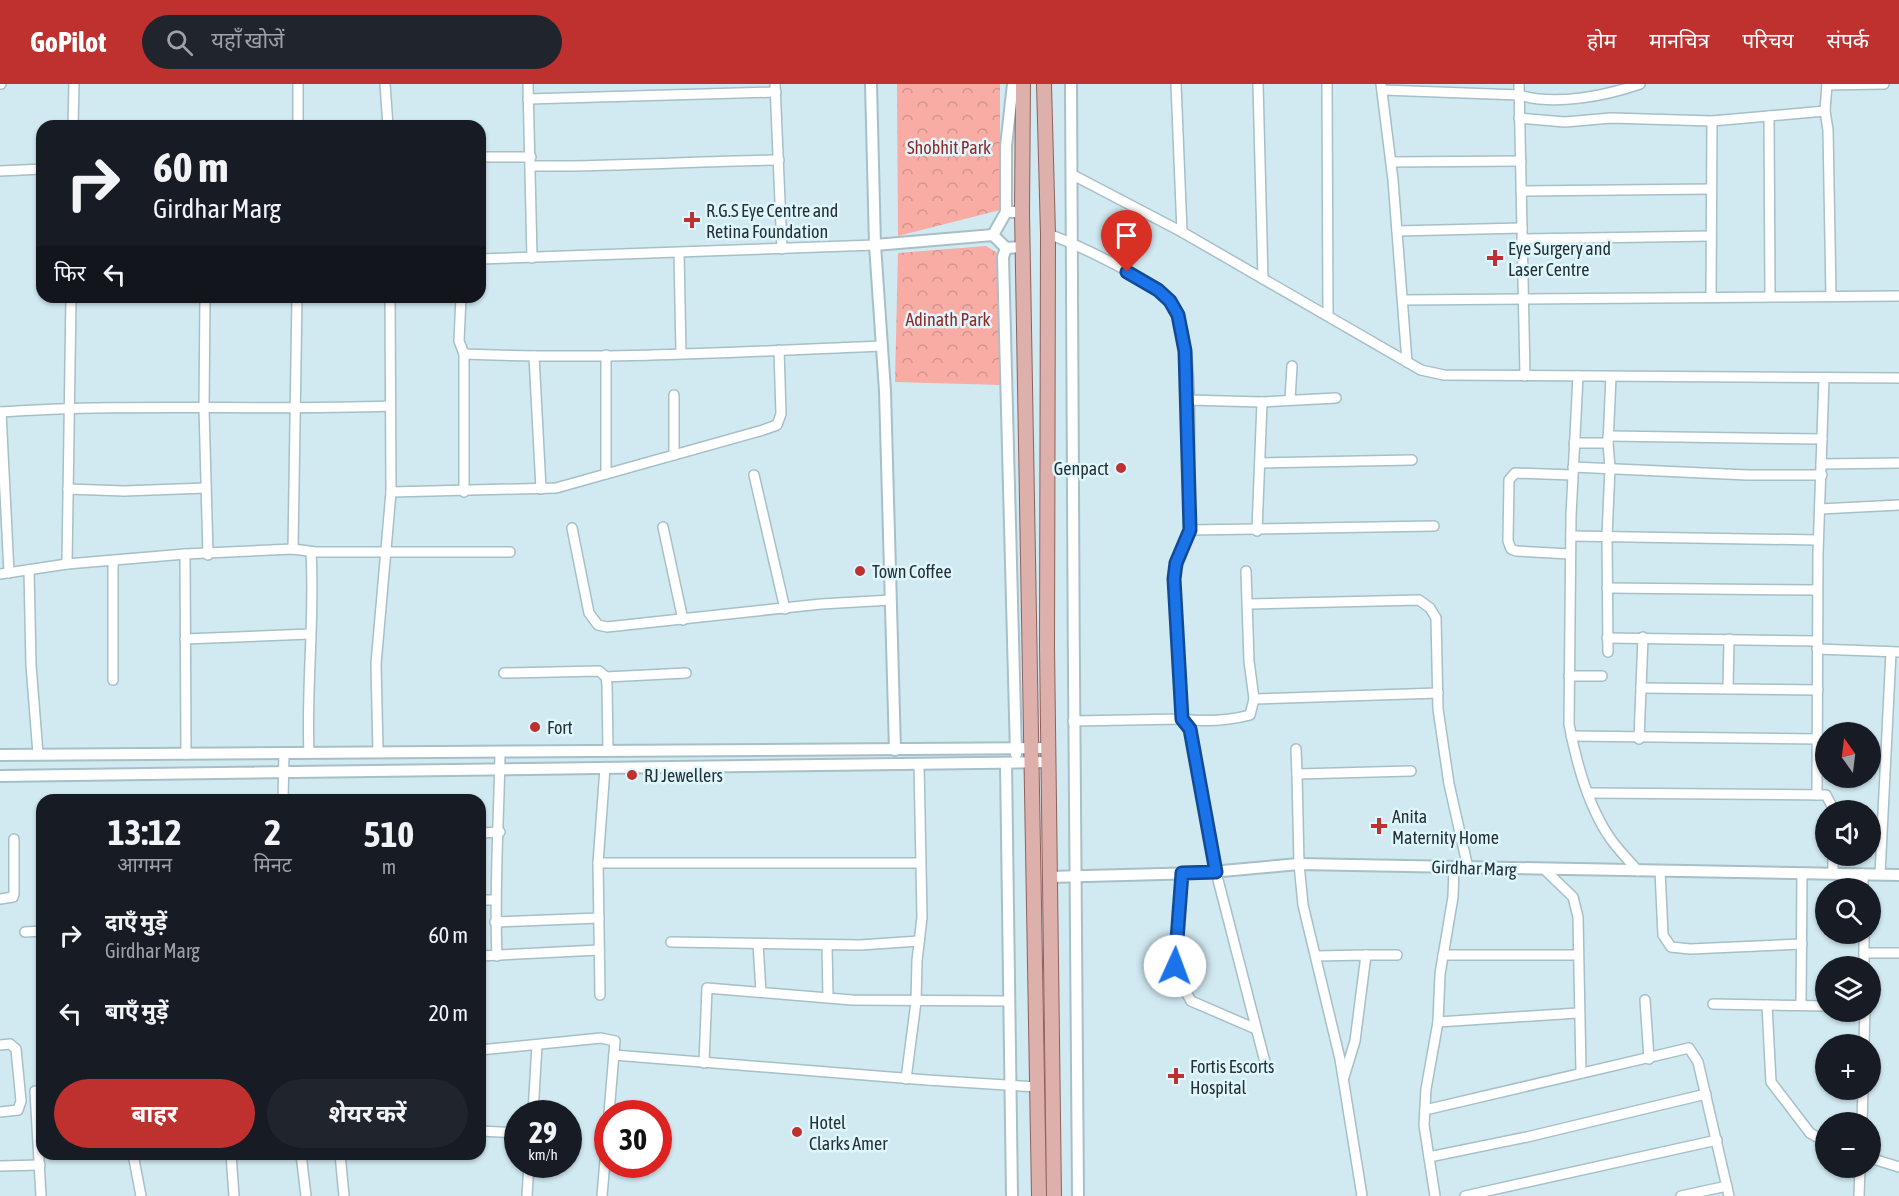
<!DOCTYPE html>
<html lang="hi">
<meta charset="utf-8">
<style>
:root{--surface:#171b24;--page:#20242c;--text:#f1f3f6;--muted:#9ea1a6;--accent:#bf312e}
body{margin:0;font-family:"Asap Condensed","Noto Sans Devanagari",sans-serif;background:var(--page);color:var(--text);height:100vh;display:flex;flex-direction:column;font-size:22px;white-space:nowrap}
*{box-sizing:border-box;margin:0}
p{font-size:20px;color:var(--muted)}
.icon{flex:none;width:33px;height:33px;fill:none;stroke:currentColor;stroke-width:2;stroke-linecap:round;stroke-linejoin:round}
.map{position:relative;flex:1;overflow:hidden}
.details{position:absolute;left:36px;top:710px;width:450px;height:366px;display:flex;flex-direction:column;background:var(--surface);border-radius:18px;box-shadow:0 2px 4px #0004}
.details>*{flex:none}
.guide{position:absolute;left:36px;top:36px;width:450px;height:183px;border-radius:18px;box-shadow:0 2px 4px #0004;background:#171b24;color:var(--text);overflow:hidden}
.needle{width:39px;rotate:346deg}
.controls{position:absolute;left:1815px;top:638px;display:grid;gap:12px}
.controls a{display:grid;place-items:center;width:66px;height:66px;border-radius:50%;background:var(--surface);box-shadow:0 2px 4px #0004;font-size:30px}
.speed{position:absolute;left:504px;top:1016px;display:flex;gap:12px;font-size:30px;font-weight:700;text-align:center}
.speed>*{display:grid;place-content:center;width:78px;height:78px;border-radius:50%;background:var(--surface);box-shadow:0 2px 4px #0004;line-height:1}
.speed small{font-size:15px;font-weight:400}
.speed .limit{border:9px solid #d22;background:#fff;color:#111}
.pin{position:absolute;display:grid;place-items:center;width:51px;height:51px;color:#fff;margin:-62px -26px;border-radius:50% 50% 50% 0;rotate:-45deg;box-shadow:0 0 6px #0007}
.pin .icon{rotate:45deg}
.me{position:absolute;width:66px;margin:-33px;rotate:2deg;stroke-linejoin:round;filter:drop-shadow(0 0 4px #0008)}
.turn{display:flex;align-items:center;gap:21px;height:126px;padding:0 18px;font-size:27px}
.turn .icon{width:78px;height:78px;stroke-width:2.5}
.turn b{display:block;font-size:42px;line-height:51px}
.then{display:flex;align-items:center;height:57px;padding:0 18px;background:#0003;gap:12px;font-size:22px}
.eta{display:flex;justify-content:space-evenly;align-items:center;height:102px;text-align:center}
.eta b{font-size:36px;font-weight:700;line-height:42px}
.primary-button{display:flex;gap:12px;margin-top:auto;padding:12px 18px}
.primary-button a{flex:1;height:69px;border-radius:36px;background:var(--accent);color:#fff;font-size:24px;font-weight:700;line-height:69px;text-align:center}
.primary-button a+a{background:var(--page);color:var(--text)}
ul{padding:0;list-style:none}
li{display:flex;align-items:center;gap:18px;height:78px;padding:0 18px}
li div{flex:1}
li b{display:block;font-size:22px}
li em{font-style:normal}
header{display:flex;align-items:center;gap:36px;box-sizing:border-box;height:84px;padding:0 30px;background:var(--accent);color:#fff}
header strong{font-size:28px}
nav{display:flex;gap:33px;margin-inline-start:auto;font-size:21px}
.search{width:420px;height:54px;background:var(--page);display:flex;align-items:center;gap:15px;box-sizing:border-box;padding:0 21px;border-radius:33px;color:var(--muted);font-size:22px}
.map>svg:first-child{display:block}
</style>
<header>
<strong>GoPilot</strong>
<div class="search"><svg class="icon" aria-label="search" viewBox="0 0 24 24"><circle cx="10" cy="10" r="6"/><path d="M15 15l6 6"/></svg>यहाँ खोजें</div>
<nav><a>होम</a><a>मानचित्र</a><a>परिचय</a><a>संपर्क</a></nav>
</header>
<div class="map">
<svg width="1899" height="1112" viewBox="0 0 1899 1112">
<defs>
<pattern id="park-crowns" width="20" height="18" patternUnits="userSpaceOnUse" patternTransform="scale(1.5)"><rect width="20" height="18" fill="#f8aca4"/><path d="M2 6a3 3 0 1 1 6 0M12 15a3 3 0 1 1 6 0" fill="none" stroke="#d5948e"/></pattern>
</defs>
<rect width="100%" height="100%" fill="#d1e9f1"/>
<g fill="url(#park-crowns)">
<path d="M897 0H1000V126L898 152Z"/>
<path d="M986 162 996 168 999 173 1001 301 895 298 898 169Z"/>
</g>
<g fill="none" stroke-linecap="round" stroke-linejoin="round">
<g stroke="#a7bfc7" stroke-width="12">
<g id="minor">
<path d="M0 0H1"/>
<path d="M298 0V42"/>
<path d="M385 0 388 42"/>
<path d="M528 0 532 174"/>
<path d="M775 0 782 165"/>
<path d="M1176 0 1182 148"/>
<path d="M1258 0 1263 195"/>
<path d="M1327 0 1328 232"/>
<path d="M1381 0 1393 96 1407 278"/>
<path d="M1519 0 1525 292"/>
<path d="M1827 0 1825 27 1828 46 1831 212"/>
<path d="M1827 1 1884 0"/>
<path d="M1383 6 1519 11C1555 22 1605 12 1640 0"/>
<path d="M528 15 776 8"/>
<path d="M1769 32 1770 212"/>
<path d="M1519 34 1565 38 1611 34 1712 37 1825 27"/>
<path d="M73 42 74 0"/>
<path d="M480 73H531"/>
<path d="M1391 78 1521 77"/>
<path d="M532 82C614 83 696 77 779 76"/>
<path d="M0 87 42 85"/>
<path d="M1073 91 1182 148 1421 286 1444 291 1899 294"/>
<path d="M1521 107 1711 105"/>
<path d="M1397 147 1522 144"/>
<path d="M1048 150C1074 159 1155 197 1171 218 1195 250 1189 356 1189 397 1189 413 1193 432 1189 447 1185 464 1177 478 1174 495L1182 635 1073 637"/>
<path d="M1522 155 1711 152"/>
<path d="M679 169 681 269"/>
<path d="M480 175 875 161"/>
<path d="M71 213 67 480 185 470 293 465 316 468H510"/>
<path d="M205 213 204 324 208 471"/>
<path d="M461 213 459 257 464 270V408"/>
<path d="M1711 213 1712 37"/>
<path d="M1403 216 1899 212"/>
<path d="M464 270C603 276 742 268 881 262"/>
<path d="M534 272 541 405"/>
<path d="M1578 292 1571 432 1569 640C1576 677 1587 719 1608 751 1616 764 1628 775 1638 787"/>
<path d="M1188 316 1262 318 1336 314"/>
<path d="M1290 316 1292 282"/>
<path d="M0 328C130 319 260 327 390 322"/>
<path d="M1 328 9 489"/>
<path d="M1608 352 1822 355"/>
<path d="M1574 359H1608"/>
<path d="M674 371V311"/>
<path d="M1260 379 1412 376"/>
<path d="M1821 380 1899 379"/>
<path d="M1573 383 1747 391H1822"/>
<path d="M606 390V271"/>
<path d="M754 391 785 525"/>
<path d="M68 405 124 407 206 404"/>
<path d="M391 408 556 404 763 346 777 341 781 330 779 266"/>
<path d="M1820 425 1899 421"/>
<path d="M663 443 683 536"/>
<path d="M572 444 589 529 598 541 607 543 821 520 891 516"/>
<path d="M1189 446 1434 442"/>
<path d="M1257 447 1262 318"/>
<path d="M1571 452 1818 456"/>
<path d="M293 465 297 213"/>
<path d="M185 470 186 670"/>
<path d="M1570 470 1516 467 1511 465 1508 457 1509 396 1515 389 1572 391"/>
<path d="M113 477V596"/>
<path d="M29 486 31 581 38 670"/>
<path d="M0 490 67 480"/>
<path d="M1607 504 1817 506"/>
<path d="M1249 520 1419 516 1430 524 1436 534 1438 625 1449 700 1468 784"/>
<path d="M1607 554 1817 557"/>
<path d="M185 555 310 550"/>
<path d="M1817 565 1899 568"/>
<path d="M1608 568 1607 452 1610 384 1608 359 1611 293"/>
<path d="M504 589 599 587 606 593 607 601 608 667"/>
<path d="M1569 592H1602"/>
<path d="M606 593 686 589"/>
<path d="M1641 604 1818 606"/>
<path d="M1728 605 1729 555"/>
<path d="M1254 615 1438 609"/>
<path d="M1182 635 1190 645 1216 788 1266 982"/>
<path d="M1182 635C1205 638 1227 637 1250 631L1254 615 1249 577 1246 487"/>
<path d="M1571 652 1817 655"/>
<path d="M1639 655 1643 553"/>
<path d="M1296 665 1297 690"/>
<path d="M378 668 376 580 391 408 390 213"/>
<path d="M309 669C306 602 315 535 311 468"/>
<path d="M1589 709 1826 711 1834 726"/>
<path d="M1817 711 1818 469 1824 294"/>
<path d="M283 716 284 669"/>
<path d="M480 749 500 748"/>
<path d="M598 779H920"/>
<path d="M1545 786 1573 813 1578 833 1581 988"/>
<path d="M1660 787 1663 851 1671 863 1690 865 1802 860"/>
<path d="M1182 789 1175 882 1181 899 1191 917 1256 945"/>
<path d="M1833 789V771"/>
<path d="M1863 790V804"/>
<path d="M1880 790 1891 568"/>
<path d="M0 815 13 813 14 810V755"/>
<path d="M480 816H494"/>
<path d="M495 838 599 834"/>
<path d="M25 848 42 847"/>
<path d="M1864 849V882"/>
<path d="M671 858 860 861 919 857"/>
<path d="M758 860 761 908"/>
<path d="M827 861 828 913"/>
<path d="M1864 869H1899"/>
<path d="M1366 871H1397"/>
<path d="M1443 871H1577"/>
<path d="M480 872 599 866"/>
<path d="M497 872C494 804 499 736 500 668"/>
<path d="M1316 872 1366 871 1355 957 1344 993"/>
<path d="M600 911 598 779 605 684"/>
<path d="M1645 916 1649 975"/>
<path d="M1713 920 1826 922"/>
<path d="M1767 921 1771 998 1810 1049 1826 1058"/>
<path d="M1801 921 1802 789"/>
<path d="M1438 938 1578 929"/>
<path d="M1864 960 1865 927"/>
<path d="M0 961 10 960 16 965 21 1017 18 1026 0 1028"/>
<path d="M480 966 601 954 615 957 609 1029"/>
<path d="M614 971 927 996 1037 1003"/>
<path d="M704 979 707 904 852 916 1009 917"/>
<path d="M906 995 916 918 917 877 922 833 919 680"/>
<path d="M35 1007 41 1112"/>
<path d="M1425 1026 1689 964 1698 978 1729 1112"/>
<path d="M533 1029 537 961"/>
<path d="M1862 1038 1863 1005"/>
<path d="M480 1047 518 1049"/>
<path d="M133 1070 141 1112"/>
<path d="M231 1070 234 1112"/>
<path d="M301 1070 306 1112"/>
<path d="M340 1070 344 1112"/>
<path d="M1429 1073 1527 1053 1706 1010"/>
<path d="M1870 1074 1899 1083"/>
<path d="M0 1082 40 1081"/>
<path d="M527 1112 529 1080"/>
<path d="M602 1112 608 1041"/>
<path d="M1362 1112 1340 975 1303 821 1299 780 1297 690 1411 687"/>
<path d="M1435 1112 1424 1041 1426 1005 1438 938 1440 890 1453 813 1454 784"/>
<path d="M1465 1112 1717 1056"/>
<path d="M1681 1112 1727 1102"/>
<path d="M1859 1112 1860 1083"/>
</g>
</g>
<g stroke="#a7bfc7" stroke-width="14">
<g id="tertiary">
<path d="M871 0 875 161 885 307 895 666"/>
<path d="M1071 0C1074 371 1073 741 1078 1112"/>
<path d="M1006 128V62L1013 0"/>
<path d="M993 151 1006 128H1022"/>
<path d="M875 161 993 151 1006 164 1023 163"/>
<path d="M1006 164 1003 173 1016 670"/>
<path d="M0 671 1048 664"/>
<path d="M1006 679 1012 1112"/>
<path d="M0 692 1049 678"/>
<path d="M1049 793 1200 789 1299 780 1899 791"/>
</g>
</g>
<g stroke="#8e615d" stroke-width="16">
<g id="primary">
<path d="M1023 0 1022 128 1039 1112"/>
<path d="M1044 0 1048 150 1047 563 1054 1112"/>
</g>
</g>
<use href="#minor" stroke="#fff" stroke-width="9"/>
<use href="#tertiary" stroke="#fff" stroke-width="10"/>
<use href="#primary" stroke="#ddb0ac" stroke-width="14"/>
</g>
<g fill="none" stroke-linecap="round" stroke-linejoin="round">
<g stroke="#114b97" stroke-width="15">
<path id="route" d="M1127 188 1158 206 1170 217 1178 231 1185 267 1190 446 1176 479 1174 495 1182 635 1190 645 1216 788 1182 789 1175 882"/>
</g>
<use href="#route" stroke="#1a73e8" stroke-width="10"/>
</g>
<g fill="#bf312e" stroke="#def7ff" stroke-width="2">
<path d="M689 127h6v6h6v6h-6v6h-6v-6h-6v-6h6z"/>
<path d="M1492 165h6v6h6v6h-6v6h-6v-6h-6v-6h6z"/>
<circle cx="1121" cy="384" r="6"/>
<circle cx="860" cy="487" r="6"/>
<circle cx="535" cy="643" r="6"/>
<circle cx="632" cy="691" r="6"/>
<path d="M1376 733h6v6h6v6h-6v6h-6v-6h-6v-6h6z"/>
<path d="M1173 983h6v6h6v6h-6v6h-6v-6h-6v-6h6z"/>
<circle cx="797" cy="1048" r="6"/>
</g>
<g text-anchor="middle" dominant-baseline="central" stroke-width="5" stroke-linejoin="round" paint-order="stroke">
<g font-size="18" fill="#912926" stroke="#def7ff">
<text x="949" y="63">Shobhit Park</text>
<text x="948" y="235">Adinath Park</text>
</g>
<g font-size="18" fill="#273033" stroke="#def7ff" text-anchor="start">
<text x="706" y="126">R.G.S Eye Centre and<tspan x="706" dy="21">Retina Foundation</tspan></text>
<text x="1508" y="164">Eye Surgery and<tspan x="1508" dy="21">Laser Centre</tspan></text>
<text x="1109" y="384" text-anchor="end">Genpact</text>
<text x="872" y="487">Town Coffee</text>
<text x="547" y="643">Fort</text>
<text x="644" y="691">RJ Jewellers</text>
<text x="1392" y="732">Anita<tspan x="1392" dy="21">Maternity Home</tspan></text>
<text x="1190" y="982">Fortis Escorts<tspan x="1190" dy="21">Hospital</tspan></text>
<text x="809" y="1038">Hotel<tspan x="809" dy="21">Clarks Amer</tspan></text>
</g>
<g font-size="18" fill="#273033" stroke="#def7ff">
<text transform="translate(1474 784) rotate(2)">Girdhar Marg</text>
</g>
</g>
</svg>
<div class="controls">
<a><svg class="needle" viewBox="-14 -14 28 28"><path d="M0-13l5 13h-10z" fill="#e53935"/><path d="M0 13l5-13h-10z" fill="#9ea1a6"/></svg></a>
<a><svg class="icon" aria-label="sound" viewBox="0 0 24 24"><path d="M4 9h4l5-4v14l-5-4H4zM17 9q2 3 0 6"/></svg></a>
<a><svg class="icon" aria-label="search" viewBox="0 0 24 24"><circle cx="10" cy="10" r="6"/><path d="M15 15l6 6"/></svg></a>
<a><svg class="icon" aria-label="layers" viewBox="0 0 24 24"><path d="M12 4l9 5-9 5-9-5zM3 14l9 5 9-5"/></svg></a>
<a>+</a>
<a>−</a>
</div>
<div class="speed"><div>29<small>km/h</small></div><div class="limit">30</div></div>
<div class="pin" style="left:1127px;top:188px;background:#d93025"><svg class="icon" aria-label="arrive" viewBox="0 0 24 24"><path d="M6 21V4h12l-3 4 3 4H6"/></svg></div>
<svg class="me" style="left:1175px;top:882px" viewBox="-20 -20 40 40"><circle r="19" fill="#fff"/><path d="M0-13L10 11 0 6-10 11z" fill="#1a73e8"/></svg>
<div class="guide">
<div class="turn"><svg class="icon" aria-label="right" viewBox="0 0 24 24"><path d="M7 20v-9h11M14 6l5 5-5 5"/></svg><div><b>60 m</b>Girdhar Marg</div></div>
<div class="then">फिर<svg class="icon" aria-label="left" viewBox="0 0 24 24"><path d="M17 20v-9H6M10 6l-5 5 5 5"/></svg></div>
</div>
<section class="details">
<div class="eta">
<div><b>13:12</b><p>आगमन</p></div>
<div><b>2</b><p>मिनट</p></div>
<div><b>510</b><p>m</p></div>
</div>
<ul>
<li><svg class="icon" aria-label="right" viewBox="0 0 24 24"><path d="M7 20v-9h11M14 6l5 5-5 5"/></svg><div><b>दाएँ मुड़ें</b><p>Girdhar Marg</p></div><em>60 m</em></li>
<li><svg class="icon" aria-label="left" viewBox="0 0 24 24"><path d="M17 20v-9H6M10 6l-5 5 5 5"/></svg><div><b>बाएँ मुड़ें</b></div><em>20 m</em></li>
</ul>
<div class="primary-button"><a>बाहर</a><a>शेयर करें</a></div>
</section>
</div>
